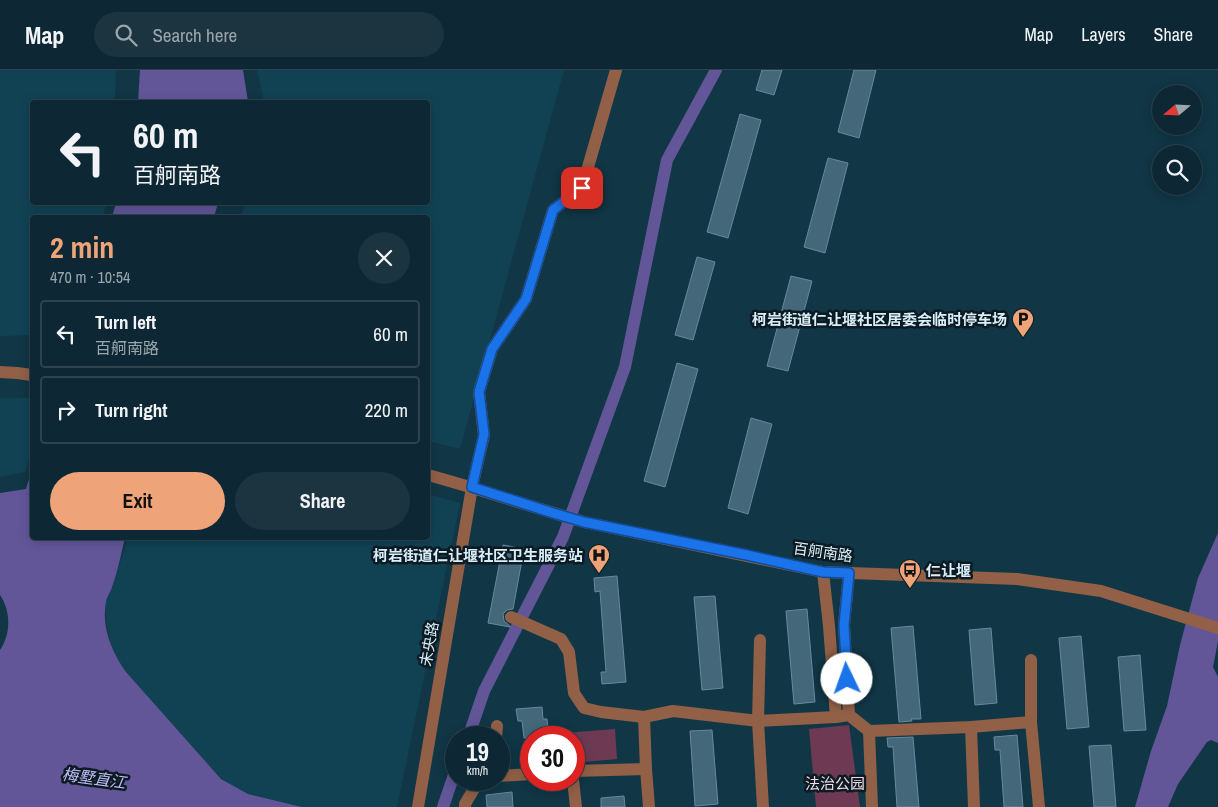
<!DOCTYPE html>
<meta charset="utf-8">
<style>
:root{--surface:#0d2834;--page:#1b3440;--text:#f1f3f6;--muted:#9aa6ac;--line:#2d444f;--accent:#efa378}
body{margin:0;font-family:"Archivo Narrow","Noto Sans SC",sans-serif;background:var(--page);color:var(--text);height:100vh;display:flex;flex-direction:column;font-size:19px;white-space:nowrap}
*{box-sizing:border-box;margin:0}
p{font-size:16px;color:var(--muted)}
.icon{flex:none;width:28px;height:28px;fill:none;stroke:currentColor;stroke-width:2;stroke-linecap:round;stroke-linejoin:round}
.map{position:relative;flex:1;overflow:hidden}
.sheet{position:absolute;left:30px;top:145px;width:400px;height:325px;display:flex;flex-direction:column;background:var(--surface);border-radius:5px;box-shadow:0 2px 12px #0003,0 0 0 1px var(--line)}
.sheet>*{flex:none}
.banner{position:absolute;left:30px;top:30px;width:400px;height:105px;border-radius:5px;box-shadow:0 2px 12px #0003,0 0 0 1px var(--line);background:#0d2834;color:var(--text);overflow:hidden}
.needle{width:32px;rotate:251deg}
.fabs{position:absolute;left:1152px;top:15px;display:grid;gap:10px}
.fabs a{display:grid;place-items:center;width:50px;height:50px;border-radius:50%;background:var(--surface);box-shadow:0 2px 12px #0003,0 0 0 1px var(--line);font-size:25px}
.speed{position:absolute;left:445px;top:656px;display:flex;gap:10px;font-size:25px;font-weight:700;text-align:center}
.speed>*{display:grid;place-content:center;width:65px;height:65px;border-radius:50%;background:var(--surface);box-shadow:0 2px 12px #0003,0 0 0 1px var(--line);line-height:1}
.speed small{font-size:12px;font-weight:400}
.speed .limit{border:8px solid #d22;background:#fff;color:#111}
.pin{position:absolute;display:grid;place-items:center;width:42px;height:42px;color:#fff;margin:-21px;border-radius:10px;box-shadow:0 2px 8px #0006}
.me{position:absolute;width:55px;margin:-28px;rotate:357deg;stroke-linejoin:round;filter:drop-shadow(0 0 4px #0008)}
.turn{display:flex;align-items:center;gap:18px;height:105px;padding:0 20px;font-size:22px}
.turn .icon{width:65px;height:65px;stroke-width:2.5}
.turn b{display:block;font-size:35px;line-height:42px}
.round{display:grid;place-items:center;flex:none;width:52px;height:52px;border-radius:26px;background:var(--page)}
.headline{display:flex;align-items:center;justify-content:space-between;height:85px;padding:0 20px}
h1{font-size:30px;font-weight:700;line-height:38px;color:var(--accent)}
.cta{display:flex;gap:10px;margin-top:auto;padding:10px 20px}
.cta a{flex:1;height:58px;border-radius:30px;background:var(--accent);color:#111;font-size:20px;font-weight:700;line-height:58px;text-align:center}
.cta a+a{background:var(--page);color:var(--text)}
ul{padding:0;list-style:none}
li{display:flex;align-items:center;gap:15px;height:68px;margin:0 10px 8px;padding:0 10px;border:2px solid var(--line);border-radius:5px}
li div{flex:1}
li b{display:block;font-size:19px}
li em{font-style:normal}
header{display:flex;align-items:center;gap:30px;box-sizing:border-box;height:70px;padding:0 25px;background:var(--surface);border-bottom:1px solid var(--line)}
header strong{font-size:24px}
nav{display:flex;gap:28px;margin-inline-start:auto;font-size:18px}
.search{width:350px;height:45px;background:var(--page);display:flex;align-items:center;gap:12px;box-sizing:border-box;padding:0 18px;border-radius:28px;color:var(--muted);font-size:19px}
.map>svg:first-child{display:block}
</style>
<header>
<strong>Map</strong>
<div class="search"><svg class="icon" aria-label="search" viewBox="0 0 24 24"><circle cx="10" cy="10" r="6"/><path d="M15 15l6 6"/></svg>Search here</div>
<nav><a>Map</a><a>Layers</a><a>Share</a></nav>
</header>
<div class="map">
<svg width="1218" height="737" viewBox="0 0 1218 737">
<rect width="100%" height="100%" fill="#113646"/>
<g fill="#114254">
<path d="M0 0H116L115 32H32V132L107 133 102 147 32 148V265L0 266Z"/>
<path d="M257 0H564L460 379 428 371V148H241L245 133 428 132V32H264Z"/>
<path d="M0 328H32V379L25 402 0 407Z"/>
<path d="M428 424 460 433 397 737H302L248 724 228 713 216 704 126 602 117 590 111 576 108 562 105 539 106 532 112 518 128 468H428Z"/>
</g>
<g fill="#6e3953">
<path d="M849 655 860 737H816L809 659Z"/>
<path d="M615 659 617 689 574 693V668L564 667V663Z"/>
</g>
<g fill="#625699">
<path d="M140 0H243L248 32H138Z"/>
<path d="M116 133V132L218 133 214 147H112Z"/>
<path d="M32 400V468H125C121 484 118 501 112 517 111 522 107 526 106 532 101 556 112 583 126 602L221 709 248 724 302 737H0V580C11 564 11 541 0 525V423L26 419Z"/>
<path d="M1218 463V571L1213 597 1218 607V673L1211 670 1207 672 1178 714 1168 737H1135L1151 681 1167 636 1180 575 1198 508Z"/>
</g>
<g fill="none" stroke-linecap="round" stroke-linejoin="round">
<g stroke="#625699" stroke-width="12">
<path d="M468 668 484 621 563 467 625 297 667 90 716 0"/>
<path d="M443 737 456 699"/>
</g>
</g>
<g fill="#44687a" stroke="#658a9d">
<path d="M762 0H782L774 25 756 20Z"/>
<path d="M854 0H876L859 68 838 62Z"/>
<path d="M740 44 761 50 728 168 707 162Z"/>
<path d="M828 88 848 93 825 183 804 177Z"/>
<path d="M697 187 715 192 693 270 675 265Z"/>
<path d="M791 206 812 211 788 301 767 296Z"/>
<path d="M677 293 698 299 665 417 644 411Z"/>
<path d="M751 348 772 354 748 444 728 438Z"/>
<path d="M503 475 524 479 513 539 507 540 503 544 504 551 510 556V557L488 553Z"/>
<path d="M617 506 626 612 602 614 601 602H606L600 521 595 522 594 508Z"/>
<path d="M715 526 723 618 702 620 694 527Z"/>
<path d="M807 539 815 632 794 634 786 541Z"/>
<path d="M913 556 921 649H911L912 651 899 652 891 558Z"/>
<path d="M991 558 997 633 975 635 969 560Z"/>
<path d="M1081 566 1089 657 1067 659 1059 568Z"/>
<path d="M1140 585 1146 660 1124 661 1118 587Z"/>
<path d="M542 637 543 649H547L549 668H524L522 651H518L516 639Z"/>
<path d="M712 660 718 734 695 736 690 661Z"/>
<path d="M1017 665 1023 737H1004L1000 680H995L994 667Z"/>
<path d="M913 667 919 737H897L893 677H888L887 668Z"/>
<path d="M1111 675 1116 737H1094L1089 676Z"/>
<path d="M512 722 513 737H487L486 725Z"/>
<path d="M624 726 625 737H601V728Z"/>
</g>
<g fill="none" stroke-linecap="round" stroke-linejoin="round">
<g stroke="#916046" stroke-width="12">
<path d="M0 302 17 303 32 305"/>
<path d="M428 405C480 419 531 437 584 452L823 502 1017 509 1101 521 1218 558"/>
<path d="M823 502 829 556 836 647"/>
<path d="M511 547 561 569 569 582 574 623 584 638 601 642 644 647 673 641 758 651 836 647 849 645 869 661 971 657 1031 652"/>
<path d="M760 570 758 651 763 737"/>
<path d="M1031 590V652L1039 737"/>
<path d="M849 645 844 555 849 503"/>
<path d="M644 647 646 699 649 737"/>
<path d="M971 657 974 737"/>
<path d="M869 661 872 737"/>
<path d="M496 668 497 656"/>
<path d="M574 701 646 699"/>
<path d="M499 706 531 704"/>
<path d="M573 710 576 737"/>
<path d="M418 737 472 417 484 365 479 322 492 279 526 229 553 140 582 118 616 0"/>
<path d="M465 737V734L475 717 486 710"/>
</g>
</g>
<g fill="none" stroke-linecap="round" stroke-linejoin="round">
<g stroke="#114b97" stroke-width="12">
<path id="route" d="M582 118 553 140 526 229 492 279 479 322 484 364 472 417 553 443 584 452 747 485 823 502 849 503 844 555 847 609"/>
</g>
<use href="#route" stroke="#1a73e8" stroke-width="9"/>
</g>
<defs>
<g id="parking-pin" transform="scale(1.125)"><path d="M0 17L-7.5 6A9.5 9.5 0 1 1 7.5 6Z" fill="#efa378" stroke="#0c1b23"/><path d="M-3.5-5.5H1a3.5 3.5 0 0 1 0 7H-1V5.5H-3.5ZM-1-3.4V-.6H.8a1.4 1.4 0 0 0 0-2.8Z" fill="#111"/></g>
<g id="hospital-pin" transform="scale(1.125)"><path d="M0 17L-7.5 6A9.5 9.5 0 1 1 7.5 6Z" fill="#efa378" stroke="#0c1b23"/><path d="M-5-5h3v3.5h4V-5h3V5h-3V1.5h-4V5h-3Z" fill="#111"/></g>
<g id="bus-pin" transform="scale(1.125)"><path d="M0 17L-7.5 6A9.5 9.5 0 1 1 7.5 6Z" fill="#efa378" stroke="#0c1b23"/><path d="M-5-6H5V4H4V6H2V4H-2V6H-4V4H-5ZM-3.5-4V0h7V-4ZM-3.5 1.2v1.5H-2V1.2ZM2 1.2v1.5H3.5V1.2Z" fill="#111"/></g>
</defs>
<g fill-rule="evenodd">
<use href="#parking-pin" x="1023" y="249"/>
<use href="#hospital-pin" x="599" y="485"/>
<use href="#bus-pin" x="910" y="500"/>
</g>
<g text-anchor="middle" dominant-baseline="central" stroke-width="5" stroke-linejoin="round" paint-order="stroke">
<g font-size="15" font-weight="bold" fill="#daeef8" stroke="#0c1b23" text-anchor="end">
<text x="1007" y="249">柯岩街道仁让堰社区居委会临时停车场</text>
<text x="583" y="485">柯岩街道仁让堰社区卫生服务站</text>
<text x="926" y="500" text-anchor="start">仁让堰</text>
</g>
<g font-size="15" fill="#daeef8" stroke="#0c1b23">
<text transform="translate(823 482) rotate(8)">百舸南路</text>
<text transform="translate(429 574) rotate(-80)">未央路</text>
</g>
<g font-size="15" fill="#f2dce5" stroke="#0c1b23">
<text x="835" y="713">法治公园</text>
</g>
<g font-size="16" font-style="italic" fill="#c1bbf5" stroke="#0c1b23">
<text transform="translate(94 708) rotate(8)">梅墅直江</text>
</g>
</g>
</svg>
<div class="fabs">
<a><svg class="needle" viewBox="-14 -14 28 28"><path d="M0-13l5 13h-10z" fill="#e53935"/><path d="M0 13l5-13h-10z" fill="#9aa6ac"/></svg></a>
<a><svg class="icon" aria-label="search" viewBox="0 0 24 24"><circle cx="10" cy="10" r="6"/><path d="M15 15l6 6"/></svg></a>
</div>
<div class="speed"><div>19<small>km/h</small></div><div class="limit">30</div></div>
<div class="pin" style="left:582px;top:118px;background:#d93025"><svg class="icon" aria-label="arrive" viewBox="0 0 24 24"><path d="M6 21V4h12l-3 4 3 4H6"/></svg></div>
<svg class="me" style="left:847px;top:609px" viewBox="-20 -20 40 40"><circle r="19" fill="#fff"/><path d="M0-13L10 11 0 6-10 11z" fill="#1a73e8"/></svg>
<div class="banner">
<div class="turn"><svg class="icon" aria-label="left" viewBox="0 0 24 24"><path d="M17 20v-9H6M10 6l-5 5 5 5"/></svg><div><b>60 m</b>百舸南路</div></div>
</div>
<section class="sheet">
<div class="headline"><div><h1>2 min</h1><p>470 m · 10:54</p></div><a class="round"><svg class="icon" aria-label="close" viewBox="0 0 24 24"><path d="M6 6l12 12M18 6L6 18"/></svg></a></div>
<ul>
<li><svg class="icon" aria-label="left" viewBox="0 0 24 24"><path d="M17 20v-9H6M10 6l-5 5 5 5"/></svg><div><b>Turn left</b><p>百舸南路</p></div><em>60 m</em></li>
<li><svg class="icon" aria-label="right" viewBox="0 0 24 24"><path d="M7 20v-9h11M14 6l5 5-5 5"/></svg><div><b>Turn right</b></div><em>220 m</em></li>
</ul>
<div class="cta"><a>Exit</a><a>Share</a></div>
</section>
</div>
